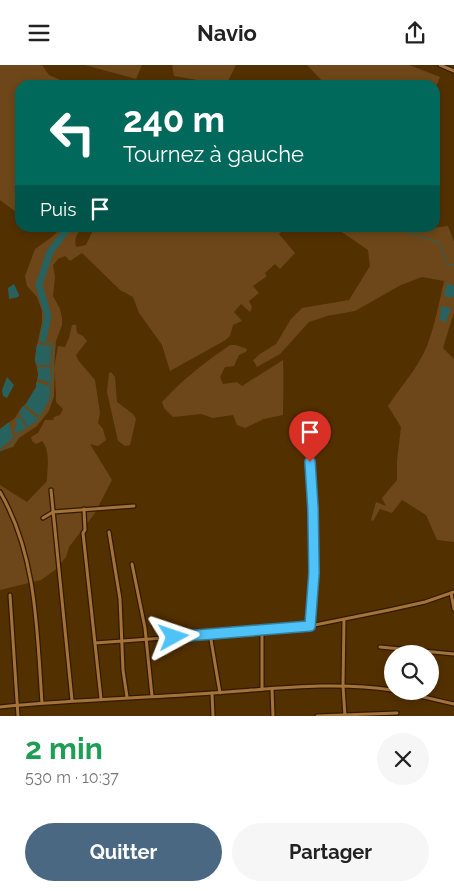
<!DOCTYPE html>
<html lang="fr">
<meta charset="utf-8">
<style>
:root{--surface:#fff;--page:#f6f6f6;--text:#222;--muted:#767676;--accent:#4b6883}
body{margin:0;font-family:Raleway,sans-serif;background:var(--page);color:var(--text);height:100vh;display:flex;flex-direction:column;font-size:19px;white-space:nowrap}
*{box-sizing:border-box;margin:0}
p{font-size:16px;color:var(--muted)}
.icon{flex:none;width:28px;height:28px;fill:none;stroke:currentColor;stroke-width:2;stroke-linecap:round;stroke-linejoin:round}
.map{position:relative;height:651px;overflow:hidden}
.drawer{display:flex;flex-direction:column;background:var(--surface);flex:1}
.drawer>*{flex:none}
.banner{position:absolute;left:15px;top:15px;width:425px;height:152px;border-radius:15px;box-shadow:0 2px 8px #0003;background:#00695c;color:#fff;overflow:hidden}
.tools{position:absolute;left:384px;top:580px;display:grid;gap:10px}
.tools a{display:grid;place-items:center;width:55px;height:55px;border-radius:50%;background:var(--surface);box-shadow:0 2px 8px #0003;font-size:25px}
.pin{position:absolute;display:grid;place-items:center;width:42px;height:42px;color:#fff;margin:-51px -21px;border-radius:50% 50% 50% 0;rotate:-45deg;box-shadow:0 0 5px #0007}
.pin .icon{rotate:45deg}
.me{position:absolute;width:55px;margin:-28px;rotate:85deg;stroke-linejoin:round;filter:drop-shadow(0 0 4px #0008)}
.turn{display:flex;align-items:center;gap:18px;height:105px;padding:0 25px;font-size:22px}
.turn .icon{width:65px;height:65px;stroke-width:2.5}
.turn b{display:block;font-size:35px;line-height:42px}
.then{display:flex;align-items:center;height:48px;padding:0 25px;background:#0003;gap:10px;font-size:19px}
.round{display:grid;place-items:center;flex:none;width:52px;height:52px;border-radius:26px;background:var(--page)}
.summary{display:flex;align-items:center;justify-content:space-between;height:85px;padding:0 25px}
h1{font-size:30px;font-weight:700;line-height:38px;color:#1e9e55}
.action{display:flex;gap:10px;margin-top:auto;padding:10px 25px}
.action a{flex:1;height:58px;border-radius:30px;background:var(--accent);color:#fff;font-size:20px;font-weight:700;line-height:58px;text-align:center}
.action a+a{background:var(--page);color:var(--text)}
header{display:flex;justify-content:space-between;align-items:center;height:65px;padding:0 25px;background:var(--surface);font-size:22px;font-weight:700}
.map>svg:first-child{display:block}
</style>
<header><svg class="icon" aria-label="menu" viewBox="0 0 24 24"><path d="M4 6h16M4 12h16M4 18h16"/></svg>Navio<svg class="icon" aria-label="share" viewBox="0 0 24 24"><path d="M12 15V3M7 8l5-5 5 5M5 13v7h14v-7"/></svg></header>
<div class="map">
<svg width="454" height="651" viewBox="0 0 454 651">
<rect width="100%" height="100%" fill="#533000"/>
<g fill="#6d4719">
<path d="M0 0H42L49 10 72 20H20V150L0 135Z"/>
<path d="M85 0H142L136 14Z"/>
<path d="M172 0H236L226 20 174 11Z"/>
<path d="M307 0H409L440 12 435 25V20H323V17Z"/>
<path d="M448 161 454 177V247L443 283 454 294V477L437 475 426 450 402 435 392 448 380 444 373 456 371 455 376 437 386 441 382 433 397 415V396L401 362 388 341C401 321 418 303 427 281 435 260 439 238 444 216L422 212 401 220 355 246 327 251 309 257 280 289 257 302 253 295 260 289 276 279 291 254 302 243 349 235 370 201 368 185 336 163H432Z"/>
<path d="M173 162 286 163 279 169 295 188 280 204 275 199 265 208 267 211 253 221 259 228 249 236 252 242 250 247 241 239 234 247 242 256 233 260 230 271 224 276 170 306 162 280 139 248 133 232 120 225 82 188 70 196 65 191 58 194 53 200 55 212 53 231 60 244 62 253V260L56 276 54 303 58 281 65 282 69 273 72 260H76L77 268 83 271 87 276 76 290 78 295 95 315 100 348 98 358 103 364 106 375 98 381 90 379 112 415 95 448 69 482 66 492 55 505 41 515 0 525V420L27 437 47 416C47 403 51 387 42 376L36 379 32 376 31 372 38 368 45 355H53L54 352 60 350 63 344 56 337C56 325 55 316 55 304L54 331 49 346 37 361 19 373 13 382 0 386V364L15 353 21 343 28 337 36 322 38 309 35 295 36 285 42 257V246L37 232 27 221 25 211 35 184 52 172 61 163H83C77 167 74 174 76 182L86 180 94 163H162L169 167Z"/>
<path d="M230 280H236L247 284 246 287 239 290 234 301 225 302 220 312 223 319 237 317 242 321 283 295C284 314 283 332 283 350L264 354 245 363 237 360 233 350 213 353 201 349 173 352 164 343 162 337C182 315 205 297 230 280Z"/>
<path d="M111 307 115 312 117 337 133 349 136 354 130 380 125 381 118 376 107 327 109 308Z"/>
</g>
<g fill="#28625e">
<path d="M447 218 454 221V231L451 233 444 231Z"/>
<path d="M14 219 19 230 18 232 9 234 8 223Z"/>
<path d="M441 241 451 243 446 257 440 255Z"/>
<path d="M37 279 51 281 50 300H36L35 294Z"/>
<path d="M38 302H50L51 318 38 314Z"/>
<path d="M7 312 14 320 7 333 3 331 2 325Z"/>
<path d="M36 317 50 321 49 334 39 351 25 340 36 322Z"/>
<path d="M23 341 38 354 28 362 19 348Z"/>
<path d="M20 352 26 363 15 368 14 363 17 361 15 355Z"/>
<path d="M9 357 13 373 0 384V364Z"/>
</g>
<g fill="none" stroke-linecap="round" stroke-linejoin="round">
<g stroke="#28625e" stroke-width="1">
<path d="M405 162 407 167 440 178 446 198 454 200"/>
<path d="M0 386 11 380 19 368 37 356 51 333 54 279 44 278 43 274"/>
</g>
<path stroke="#28625e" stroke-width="7" d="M43 274 48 251 39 220 50 187 69 162"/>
<g stroke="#321a00" stroke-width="5.5">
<g id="minor">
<path d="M440 0 454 6"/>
<path d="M309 381 313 443 315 508 310 561"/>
<path d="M51 425 72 635"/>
<path d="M0 427C37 490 37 567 42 638"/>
<path d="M84 444 85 465 83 468 101 634"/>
<path d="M43 453 53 447 134 441"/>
<path d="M109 467 120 534 123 605 127 632"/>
<path d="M132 499 145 563 152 631"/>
<path d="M451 528 454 544"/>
<path d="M10 530 18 651"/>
<path d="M344 555 343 621 345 651"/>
<path d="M262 565V624"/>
<path d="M210 569 220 628"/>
<path d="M95 578 300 563 389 545 425 537 454 527"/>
<path d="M380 582 454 589"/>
<path d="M272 624 273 651"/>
<path d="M398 626 454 639"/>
<path d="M212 628 213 651"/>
<path d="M0 642C71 635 142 633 213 628 273 624 334 616 392 625"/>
<path d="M317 651 397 648"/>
</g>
</g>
<use href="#minor" stroke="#a47339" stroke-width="3"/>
</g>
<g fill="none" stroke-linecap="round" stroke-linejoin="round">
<g stroke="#337fa1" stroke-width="12">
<path id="route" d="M174 572 310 561 314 508 313 444 310 397"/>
</g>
<use href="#route" stroke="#4fc3f7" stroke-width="9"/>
</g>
</svg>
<div class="tools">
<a><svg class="icon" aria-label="search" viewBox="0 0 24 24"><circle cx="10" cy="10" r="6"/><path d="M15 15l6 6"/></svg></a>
</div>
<div class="pin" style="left:310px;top:397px;background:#d93025"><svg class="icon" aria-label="arrive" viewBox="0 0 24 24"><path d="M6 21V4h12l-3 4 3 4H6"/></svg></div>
<svg class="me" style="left:174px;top:572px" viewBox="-20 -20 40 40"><path d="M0-17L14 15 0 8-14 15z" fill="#4fc3f7" stroke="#fff" stroke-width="4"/></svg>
<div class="banner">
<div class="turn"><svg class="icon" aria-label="left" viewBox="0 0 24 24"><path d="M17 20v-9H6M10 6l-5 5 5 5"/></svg><div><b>240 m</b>Tournez à gauche</div></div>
<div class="then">Puis<svg class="icon" aria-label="arrive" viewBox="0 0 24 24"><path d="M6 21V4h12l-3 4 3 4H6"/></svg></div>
</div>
</div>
<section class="drawer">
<div class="summary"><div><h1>2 min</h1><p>530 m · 10:37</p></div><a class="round"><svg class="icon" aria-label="close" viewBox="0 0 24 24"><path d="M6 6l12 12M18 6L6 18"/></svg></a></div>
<div class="action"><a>Quitter</a><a>Partager</a></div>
</section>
